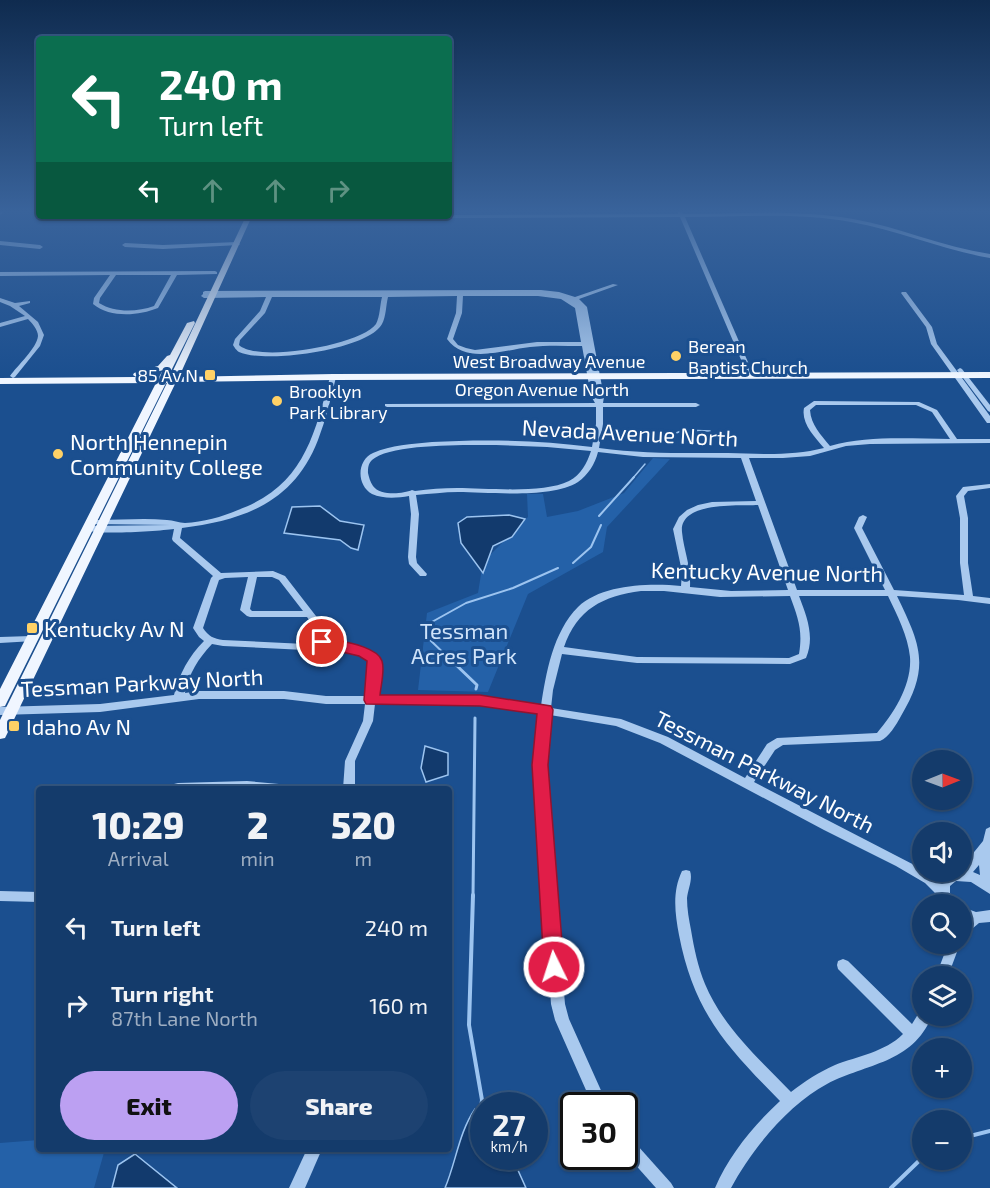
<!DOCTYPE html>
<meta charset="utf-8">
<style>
:root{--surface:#143b6b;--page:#1d4271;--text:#f1f3f6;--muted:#9dadc1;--line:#33557e;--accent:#bca0f2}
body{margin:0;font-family:"Exo 2",sans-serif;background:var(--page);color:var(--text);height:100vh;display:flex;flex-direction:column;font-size:22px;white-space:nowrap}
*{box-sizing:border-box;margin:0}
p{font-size:20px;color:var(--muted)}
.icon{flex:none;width:33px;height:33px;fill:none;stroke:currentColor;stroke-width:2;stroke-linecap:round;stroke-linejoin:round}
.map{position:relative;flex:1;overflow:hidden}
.details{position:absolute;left:36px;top:786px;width:416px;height:366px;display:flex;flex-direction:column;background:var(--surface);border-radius:6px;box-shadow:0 2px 4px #0004,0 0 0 2px var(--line)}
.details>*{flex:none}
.hud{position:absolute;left:36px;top:36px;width:416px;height:183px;border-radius:6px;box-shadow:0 2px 4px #0004,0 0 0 2px var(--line);background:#0b6e4f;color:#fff;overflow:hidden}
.needle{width:39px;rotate:89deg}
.fabs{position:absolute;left:912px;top:750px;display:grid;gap:12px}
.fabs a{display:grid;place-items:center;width:60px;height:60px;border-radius:50%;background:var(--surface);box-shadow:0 2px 4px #0004,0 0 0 2px var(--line);font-size:30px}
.speed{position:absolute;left:470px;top:1092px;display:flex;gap:12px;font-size:30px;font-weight:700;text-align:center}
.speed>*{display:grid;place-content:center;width:78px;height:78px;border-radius:50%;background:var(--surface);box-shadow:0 2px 4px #0004,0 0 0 2px var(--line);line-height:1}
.speed small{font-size:15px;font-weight:400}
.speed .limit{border:3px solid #111;border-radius:9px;background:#fff;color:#111}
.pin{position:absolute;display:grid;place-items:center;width:51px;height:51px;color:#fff;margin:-26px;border:3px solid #fff;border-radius:50%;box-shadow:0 2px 6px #0007}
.me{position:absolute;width:66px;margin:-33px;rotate:356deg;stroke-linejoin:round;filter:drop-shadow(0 0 4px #0008)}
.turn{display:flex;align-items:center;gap:21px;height:126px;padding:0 24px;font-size:27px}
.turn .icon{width:78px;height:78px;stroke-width:2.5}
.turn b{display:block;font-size:42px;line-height:51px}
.lanes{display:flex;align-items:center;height:57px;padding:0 24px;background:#0003;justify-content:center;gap:30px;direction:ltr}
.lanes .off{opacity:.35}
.eta{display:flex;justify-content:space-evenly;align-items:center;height:102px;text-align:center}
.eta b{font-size:36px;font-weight:800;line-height:42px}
.button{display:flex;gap:12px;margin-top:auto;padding:12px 24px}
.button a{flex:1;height:69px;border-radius:36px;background:var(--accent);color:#111;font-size:24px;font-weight:800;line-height:69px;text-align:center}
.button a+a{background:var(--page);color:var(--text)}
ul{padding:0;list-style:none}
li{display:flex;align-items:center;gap:18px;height:78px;padding:0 24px}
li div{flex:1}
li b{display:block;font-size:22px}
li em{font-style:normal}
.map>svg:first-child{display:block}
</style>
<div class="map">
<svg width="990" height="1188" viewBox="0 0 990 1188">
<rect width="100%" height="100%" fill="#1b4f8f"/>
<g fill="#2461a8">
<path d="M653 458 670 459 607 527 603 552 528 594 488 692 418 690 427 613 478 593 483 562 528 517 527 494H543L547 517 578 511 624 493Z"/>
<path d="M39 1140V1149H105L94 1188H0V1143Z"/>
</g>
<g fill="#123a6d" stroke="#9cc4f0" stroke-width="1.5">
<path d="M320 506 340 521 364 525 358 550 351 548 340 540 284 533 292 507Z"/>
<path d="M509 515 525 519 512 537 493 546 483 573 461 543 458 523 467 517Z"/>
<path d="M425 746 448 753V775L426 782 421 768Z"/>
<path d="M475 1109 483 1111V1156L512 1157 526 1188H445C456 1162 459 1132 475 1109Z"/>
<path d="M135 1154 177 1188H112L118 1165Z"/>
</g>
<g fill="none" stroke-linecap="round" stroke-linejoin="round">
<g stroke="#9cc4f0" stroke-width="1.5">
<path d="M668 436 684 430 710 431"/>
<path d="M633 478 645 464"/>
</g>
<g stroke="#9cc4f0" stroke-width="2">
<path d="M599 516 634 477"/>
<path d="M573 563 591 547 601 525"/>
<path d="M455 664 428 638 430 623 466 603 513 588 558 568"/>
</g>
<g stroke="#9cc4f0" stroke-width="3">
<path d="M454 663 477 685 476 689"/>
<path d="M473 897 475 718"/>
</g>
<g stroke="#9cc4f0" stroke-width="4">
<path d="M473 895 469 1025 482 1100 480 1113"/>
<path d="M962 1138 990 1131"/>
<path d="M891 1188 922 1158"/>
</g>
<g fill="#a9c9ee" fill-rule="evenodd">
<path d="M1 210H6L0 215Z"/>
<path d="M680 211 683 214C739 214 797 209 853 219 899 227 943 247 990 254V258C943 250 898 230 851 222 797 212 740 217 685 217L754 376 751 378 748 376 680 217 249 219 193 218 190 216H448V215L678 214V212Z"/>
<path d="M0 241 40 245 43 247 40 249 0 245Z"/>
<path d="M237 242 240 244 239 245 163 249 125 247 122 245 125 243 163 245Z"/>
<path d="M215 271 217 272V274L177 275 158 308C138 316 110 318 93 304L94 298 110 275 0 276V272ZM116 275H171L154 306C137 312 115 313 99 303L100 298Z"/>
<path d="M613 284 618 285 579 299 587 307 604 397 603 403H696L700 405 696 407H603V424L599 448C642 454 685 453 728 453 760 454 793 456 824 448 814 436 801 423 804 408L814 401 919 402 937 410 957 439H990V443L870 444 846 446 810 456 783 458H749L797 590H885L854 528 859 517 863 515 867 517 862 528 894 590 964 595 960 563V518L956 496 963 487 990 484V488L968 491 964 496 968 518V563L973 596 990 598V604L958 600 897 596C920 644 931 666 901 716 896 725 889 737 880 741L783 745 775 750 754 782 922 869V872H962V867L983 841 986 829 990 827V894L971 882 956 881 950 886V893L956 904H944L942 900 925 883 896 866 824 830 660 743 616 726 550 715 547 741 546 782 565 1004 569 1019 608 1106H593L555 1020 551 1004 536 782 537 741 540 713 480 704H375L373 721 355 761V789H343L345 761 363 721 365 704H326L284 699H199L100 712 0 715V707L100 704 174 695C179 674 189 656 204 641L199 637 193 628 211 578 213 576 173 541 172 539 174 529C158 531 94 536 83 529L87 526 170 525 95 524 94 522 95 520H98C121 520 144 518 167 520 173 520 179 523 185 523 203 522 222 517 238 510 303 486 314 437 330 377L333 375 336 377C331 398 326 419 318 440 294 502 245 520 182 528L180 538 221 573 273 571 285 576 326 629 330 635 328 640 372 652 381 663 376 696H480L541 706C546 673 553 632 578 607 602 584 650 583 681 586L682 572 673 529 679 517 687 510 698 505 712 502 756 501 741 458 643 457 598 452C595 464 588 475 578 482 551 499 489 492 458 492 444 492 430 494 416 495L419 514 416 557 417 563 427 574 426 576H420L409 564 408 557 411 514 409 496C397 498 383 499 372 494 356 485 357 460 373 453 391 445 412 444 432 442 484 439 540 440 592 447L596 424V407H387L385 406V404L595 403 591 396 582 346C565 346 547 345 530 347 503 350 466 365 447 339L456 313 457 296 388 297C386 305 386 317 382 324 368 350 264 364 239 352 237 351 234 347 233 345L235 339 260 311 266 297 204 298 201 296 203 294V292L205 291 541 290 559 292 575 297ZM463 296H538L561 299 575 308 581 342H537L475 350 466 348 458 345 453 339 462 313ZM272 297H382C380 304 380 317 376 324 361 345 258 363 239 345L240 340 265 313ZM816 405H916L932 412 950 439C911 439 869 435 830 446 821 435 811 425 810 410ZM496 445 547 447 591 451C587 463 581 475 569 481 543 494 488 488 457 488 443 488 429 489 415 491L412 490C403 494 380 496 373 486 370 482 369 477 368 473 368 468 368 464 372 460 390 443 471 445 496 445ZM758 505 788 590 731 591 690 587C691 565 684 552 682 532 679 501 740 506 758 505ZM248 577 240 610 247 616 250 617H307L320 635 318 640 305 644 223 640C214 639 208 636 203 628L219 580 225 578ZM257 577H272L279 580 303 611H252L250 609ZM641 591H664L720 597 790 596C798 618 803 630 799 654L789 658 637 657 564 647C577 609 603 596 641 591ZM799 596H888C897 615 908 636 910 657 912 685 894 713 877 733L777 738 767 744 745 778 668 737 621 719 551 708 553 690 562 654 637 663 790 664 806 658C815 637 807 617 799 596ZM212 644 223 646 305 650 322 645 366 657 371 663 366 696H326L284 691H199L185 693C189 673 198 659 212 644ZM979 865 980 875 973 872Z"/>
<path d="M902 292H906L932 327 937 344 990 416V423H987L931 344 926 327 901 293Z"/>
<path d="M0 298 15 303 30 301V303L19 306 38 322 44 335 40 346 15 377 13 378 10 376C17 366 37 348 38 336 38 330 32 323 28 319L0 327V323L25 316 10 306 0 302Z"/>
<path d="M960 368 962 369 990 405V412L988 411 957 370Z"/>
<path d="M31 636 34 637 36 639 34 641 0 643V637Z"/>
<path d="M247 781 290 785 294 786 296 789H174L172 787 174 784 178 783Z"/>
<path d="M686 870 690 871C693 879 688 889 687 898 687 909 689 920 691 930 694 948 698 967 705 984 723 1027 759 1059 791 1092 805 1081 819 1072 835 1065 858 1056 885 1052 903 1034L838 969 837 965 838 961 843 959 848 961 912 1024 920 1011 922 1010V1016H932C912 1064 867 1063 827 1084 789 1104 751 1150 731 1188H715C729 1155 754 1125 780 1101 727 1047 694 1013 679 935 675 913 672 892 682 871Z"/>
<path d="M0 891 39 892V902L0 901Z"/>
<path d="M962 907 976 912 990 910V922L979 923 966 934 962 936V923L965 920 962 918Z"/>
<path d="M948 944H960L948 976H936Z"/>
<path d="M624 1134 629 1136 671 1183 674 1188H656L624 1152Z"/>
<path d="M307 1149H322L305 1188H289Z"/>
</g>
<path fill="#f0f6ff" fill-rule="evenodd" d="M246 216H252L179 377 333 374 990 372V378L333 380 176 382 7 734 5 738 0 739V720L167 383H166L7 702 5 706 0 707V689L156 383 0 384V378L136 377 133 375 134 373 158 366 167 356 170 355 187 323 194 321 195 323 168 377H170ZM163 370 159 377H138H140Z"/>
</g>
<linearGradient id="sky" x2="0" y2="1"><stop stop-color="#0f2b4f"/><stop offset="0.56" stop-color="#39639b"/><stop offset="1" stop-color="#39639b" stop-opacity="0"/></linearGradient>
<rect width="990" height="377" fill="url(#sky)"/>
<path fill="#e11d48" stroke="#92132f" stroke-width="1.5" d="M322 637C337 641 377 645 382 661 385 670 381 685 380 695H480L551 706 553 710 548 765 564 967 561 974 554 976 547 974 544 967 532 765 537 714 480 706 366 704 364 700 367 661 359 656 317 646 315 642 317 639Z"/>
<g fill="#ffd166" stroke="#1b4f8f" stroke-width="2">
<circle cx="676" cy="356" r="6"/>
<rect x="204" y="369" width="12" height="12" rx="3"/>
<circle cx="277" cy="401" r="6"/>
<circle cx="58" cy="454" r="6"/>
<rect x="26" y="622" width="12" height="12" rx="3"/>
<rect x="8" y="720" width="12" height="12" rx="3"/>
</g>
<g text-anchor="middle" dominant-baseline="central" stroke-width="6" stroke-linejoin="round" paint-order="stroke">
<g font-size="18" fill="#fff" stroke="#1b4f8f" text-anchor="start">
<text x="688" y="346">Berean<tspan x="688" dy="21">Baptist Church</tspan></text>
<text x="198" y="375" text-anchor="end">85 Av N</text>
<text x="289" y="391">Brooklyn<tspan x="289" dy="21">Park Library</tspan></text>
</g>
<g font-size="18" fill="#fff" stroke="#1b4f8f">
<text x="549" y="361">West Broadway Avenue</text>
<text x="542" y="389">Oregon Avenue North</text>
</g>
<g font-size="22" fill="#fff" stroke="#1b4f8f">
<text transform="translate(630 432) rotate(3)">Nevada Avenue North</text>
<text transform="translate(767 571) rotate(1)">Kentucky Avenue North</text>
<text transform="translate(142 682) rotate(-3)">Tessman Parkway North</text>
<text transform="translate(765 771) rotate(27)">Tessman Parkway North</text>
</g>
<g font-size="22" fill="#fff" stroke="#1b4f8f" text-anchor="start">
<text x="70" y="441">North Hennepin<tspan x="70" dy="25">Community College</tspan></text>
<text x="44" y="628">Kentucky Av N</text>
<text x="26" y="726">Idaho Av N</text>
</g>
<g font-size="22" fill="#cfe3fa" stroke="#1b4f8f">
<text x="464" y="630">Tessman<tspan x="464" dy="25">Acres Park</tspan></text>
</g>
</g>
</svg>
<div class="fabs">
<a><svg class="needle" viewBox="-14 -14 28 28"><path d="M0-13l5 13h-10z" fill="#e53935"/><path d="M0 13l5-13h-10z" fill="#9dadc1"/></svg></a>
<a><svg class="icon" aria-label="sound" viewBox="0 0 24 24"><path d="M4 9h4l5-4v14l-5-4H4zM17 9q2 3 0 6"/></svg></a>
<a><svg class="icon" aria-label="search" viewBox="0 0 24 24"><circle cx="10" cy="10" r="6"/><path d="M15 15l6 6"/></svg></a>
<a><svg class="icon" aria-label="layers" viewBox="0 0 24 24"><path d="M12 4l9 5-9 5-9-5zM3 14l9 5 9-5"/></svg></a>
<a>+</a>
<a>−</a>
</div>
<div class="speed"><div>27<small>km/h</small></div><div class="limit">30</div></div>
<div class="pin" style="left:322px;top:642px;background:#d93025"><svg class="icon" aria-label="arrive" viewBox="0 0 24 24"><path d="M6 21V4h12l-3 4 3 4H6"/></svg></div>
<svg class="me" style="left:554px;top:967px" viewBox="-20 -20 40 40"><circle r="17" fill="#e11d48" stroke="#fff" stroke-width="3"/><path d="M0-11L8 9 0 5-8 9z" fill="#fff"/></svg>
<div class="hud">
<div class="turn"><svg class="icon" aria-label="left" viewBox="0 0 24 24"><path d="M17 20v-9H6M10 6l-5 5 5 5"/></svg><div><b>240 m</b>Turn left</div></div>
<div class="lanes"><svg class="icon" aria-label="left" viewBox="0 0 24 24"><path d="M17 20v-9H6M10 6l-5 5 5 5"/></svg><svg class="icon off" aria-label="ahead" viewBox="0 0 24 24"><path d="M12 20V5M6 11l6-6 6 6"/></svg><svg class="icon off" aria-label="ahead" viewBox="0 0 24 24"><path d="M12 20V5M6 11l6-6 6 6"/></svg><svg class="icon off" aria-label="right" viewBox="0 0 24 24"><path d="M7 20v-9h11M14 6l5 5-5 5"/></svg></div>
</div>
<section class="details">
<div class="eta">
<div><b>10:29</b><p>Arrival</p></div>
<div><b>2</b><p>min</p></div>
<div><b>520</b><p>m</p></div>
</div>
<ul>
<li><svg class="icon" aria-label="left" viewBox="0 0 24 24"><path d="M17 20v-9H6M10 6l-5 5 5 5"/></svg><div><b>Turn left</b></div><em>240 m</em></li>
<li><svg class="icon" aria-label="right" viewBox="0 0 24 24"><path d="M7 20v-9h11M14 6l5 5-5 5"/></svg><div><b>Turn right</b><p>87th Lane North</p></div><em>160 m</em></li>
</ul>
<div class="button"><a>Exit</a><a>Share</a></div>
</section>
</div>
